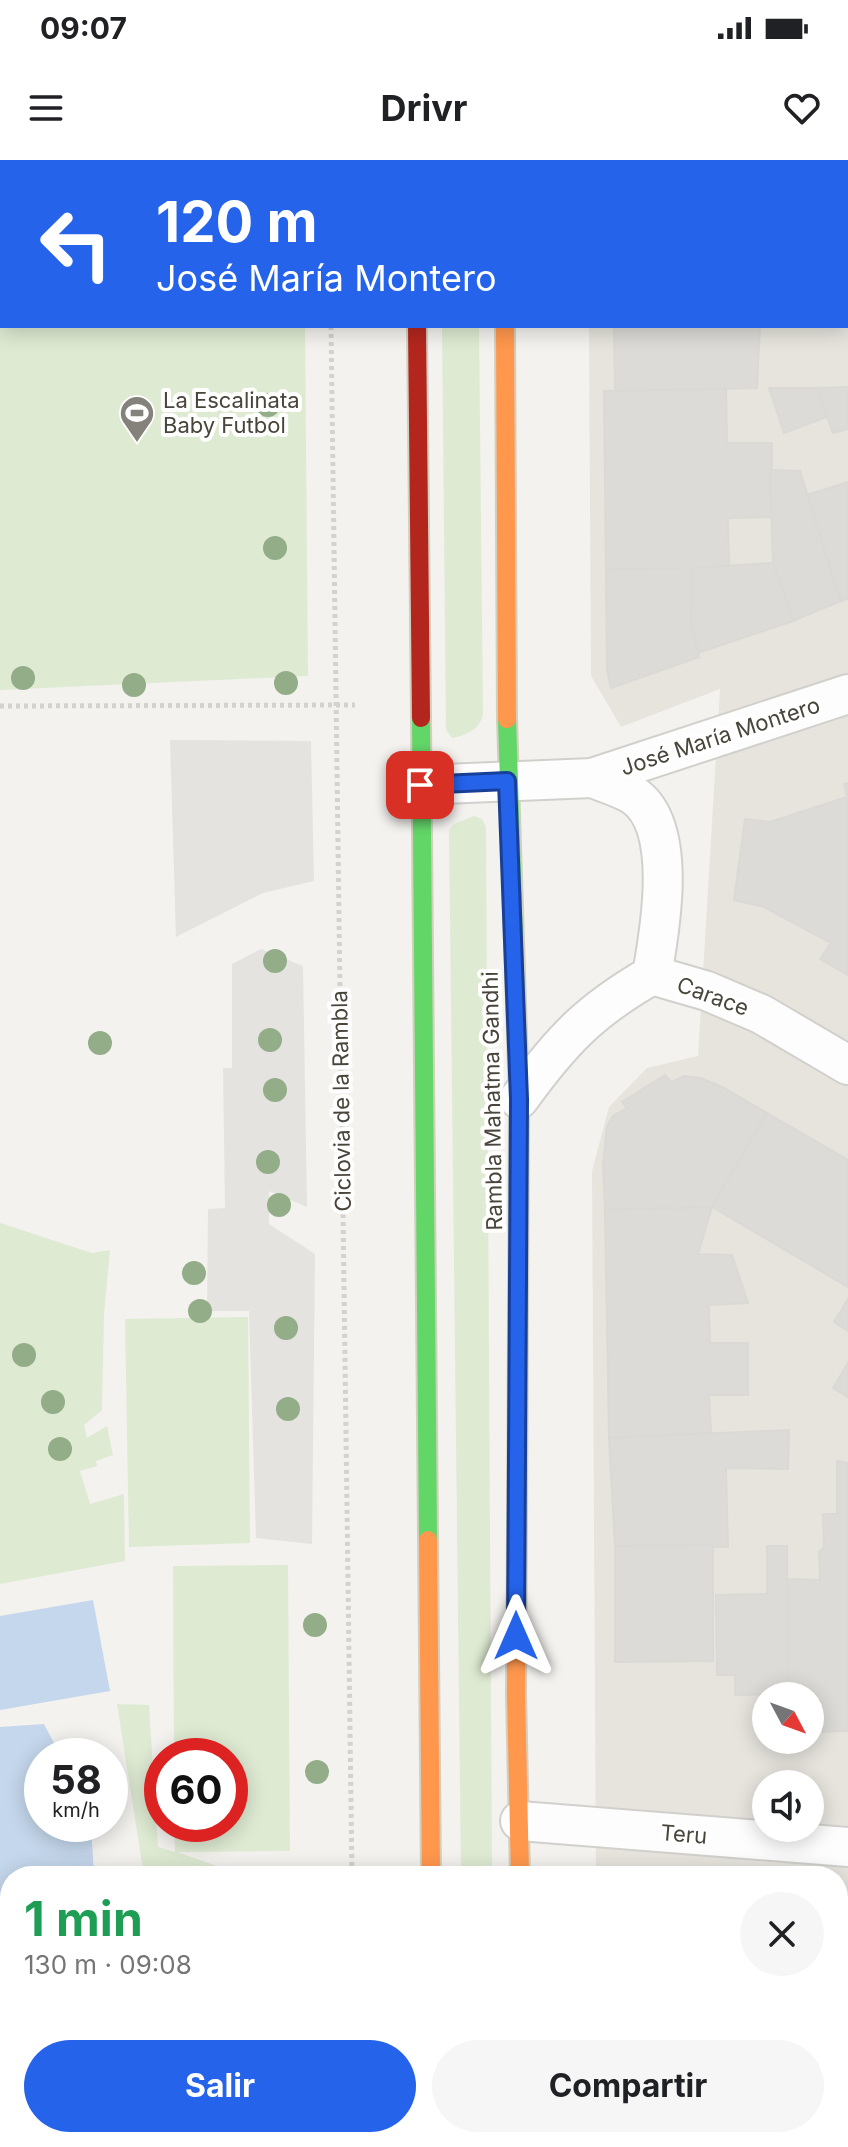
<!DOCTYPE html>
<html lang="es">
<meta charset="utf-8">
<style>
:root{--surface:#fff;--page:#f6f6f6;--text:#202124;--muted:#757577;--accent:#2563eb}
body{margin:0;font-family:Inter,sans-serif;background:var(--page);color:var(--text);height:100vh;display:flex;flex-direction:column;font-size:30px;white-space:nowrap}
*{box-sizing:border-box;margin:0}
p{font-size:26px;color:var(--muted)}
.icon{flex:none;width:44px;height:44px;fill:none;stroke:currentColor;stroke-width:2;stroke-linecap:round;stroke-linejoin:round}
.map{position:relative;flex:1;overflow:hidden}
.details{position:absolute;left:0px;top:1706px;width:848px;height:282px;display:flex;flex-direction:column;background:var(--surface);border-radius:32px 32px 0 0;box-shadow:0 4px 20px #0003}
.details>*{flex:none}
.guide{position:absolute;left:0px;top:0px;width:848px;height:168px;box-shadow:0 4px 20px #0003;background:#2563eb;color:#fff;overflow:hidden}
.needle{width:52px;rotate:131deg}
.fabs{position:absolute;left:752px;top:1522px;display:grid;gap:16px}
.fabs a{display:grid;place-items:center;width:72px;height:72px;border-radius:50%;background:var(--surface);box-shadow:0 4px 20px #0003;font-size:40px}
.speed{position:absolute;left:24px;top:1578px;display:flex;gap:16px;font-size:40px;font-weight:700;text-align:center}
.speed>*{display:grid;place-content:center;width:104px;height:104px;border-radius:50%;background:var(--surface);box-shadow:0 4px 20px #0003;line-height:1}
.speed small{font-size:20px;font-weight:400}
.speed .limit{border:12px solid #d22;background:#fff;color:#111}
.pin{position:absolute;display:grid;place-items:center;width:68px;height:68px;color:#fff;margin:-34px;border-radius:16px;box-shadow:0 4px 12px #0006}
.me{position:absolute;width:88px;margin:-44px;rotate:0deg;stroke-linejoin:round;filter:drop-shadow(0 0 6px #0008)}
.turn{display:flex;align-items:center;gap:28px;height:168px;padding:0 24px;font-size:36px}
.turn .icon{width:104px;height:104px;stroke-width:2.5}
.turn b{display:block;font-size:56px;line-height:68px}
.round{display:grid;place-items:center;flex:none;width:84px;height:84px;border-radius:42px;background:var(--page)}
.overview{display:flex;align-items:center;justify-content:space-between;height:136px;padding:0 24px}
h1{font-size:48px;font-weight:700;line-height:60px;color:#1e9e55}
.cta{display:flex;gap:16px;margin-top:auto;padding:16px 24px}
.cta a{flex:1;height:92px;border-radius:48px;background:var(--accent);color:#fff;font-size:32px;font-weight:700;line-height:92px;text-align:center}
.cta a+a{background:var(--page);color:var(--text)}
.status{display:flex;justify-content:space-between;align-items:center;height:56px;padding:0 40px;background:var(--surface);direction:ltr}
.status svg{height:22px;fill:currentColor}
header{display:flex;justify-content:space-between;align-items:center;height:104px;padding:0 24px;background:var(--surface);font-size:36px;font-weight:700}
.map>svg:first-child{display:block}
</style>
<div class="status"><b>09:07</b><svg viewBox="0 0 49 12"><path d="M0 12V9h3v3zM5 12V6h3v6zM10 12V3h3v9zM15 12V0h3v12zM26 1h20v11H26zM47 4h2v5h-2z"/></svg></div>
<header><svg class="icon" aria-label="menu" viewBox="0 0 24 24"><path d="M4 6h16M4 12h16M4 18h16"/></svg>Drivr<svg class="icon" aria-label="heart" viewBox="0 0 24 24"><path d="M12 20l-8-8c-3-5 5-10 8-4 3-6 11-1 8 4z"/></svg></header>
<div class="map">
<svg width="848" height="1987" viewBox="0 0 848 1987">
<rect width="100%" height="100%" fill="#f3f2ef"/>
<path fill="#e6e4dd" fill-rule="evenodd" d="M588 0H848V1987H598V1978H838V1716H596L592 1011 609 947 647 908 698 896 720 529 621 567 591 516 589 166H846V2ZM766 1536H810V1580H766ZM766 1624H810V1668H766Z"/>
<g fill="#deead2">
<path d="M0 0H304L2 2V166H305L308 516 0 530Z"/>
<path d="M442 166H479L483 554C480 569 467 575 452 578L446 570Z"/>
<path d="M474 656 482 659 486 667 492 1716H461L449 670 454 664Z"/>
<path d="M0 1063 92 1093 110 1090 104 1154 102 1250 84 1265 87 1278 107 1266 113 1295 96 1301 97 1306 80 1311 90 1344 124 1334 125 1401 0 1424Z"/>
<path d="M248 1157 250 1383 129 1387 125 1159Z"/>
<path d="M288 1405 290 1691 177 1692 246 1716H144L117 1544 149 1545 158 1687 175 1692 174 1664H230V1596H174L173 1406Z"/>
<rect x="184" y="1978" width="87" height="9"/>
</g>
<g fill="#e5e3e0">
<path d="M170 580 311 581 314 721 263 733 176 777Z"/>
<path d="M261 789 303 806 307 1047 269 1031V1064L315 1094 312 1384 256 1378 249 1151H207L208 1049 225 1048 223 908H232V804Z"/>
</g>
<g fill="#c5d7ec">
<path d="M93 1440 110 1531 0 1550V1456Z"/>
<path d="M44 1564 61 1596H42V1664H91L94 1716H10V1978H25L24 1987H0V1567Z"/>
</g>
<g fill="#dcdbd7" stroke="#dbd9d5" stroke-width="2">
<rect x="611" y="0" width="138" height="2"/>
<path d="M614 166H760L757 228 615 231Z"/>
<path d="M848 227V269L833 273 817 228Z"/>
<path d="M769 228H817L827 257 784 273Z"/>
<path d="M726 229 727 283H772L771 357 728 358 729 408 606 410 604 231Z"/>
<path d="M770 310 800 311 841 441 793 461 773 403Z"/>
<path d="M848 322V439L841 441 807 335Z"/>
<path d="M773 403 793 461 698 493 691 466 692 408Z"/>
<path d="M692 408 691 466 699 497 611 528 607 510 606 410Z"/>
<path d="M848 623V815L820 799 831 783 764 747 734 740 745 659 770 662 847 637 844 624Z"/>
<path d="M665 915 671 922 684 916 701 918 722 927 767 953 712 1047 605 1050 603 1005 607 966 613 956 627 948 622 942Z"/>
<path d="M767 953 848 1000V1127L712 1047Z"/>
<path d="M712 1047 698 1094 732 1095 748 1143 709 1145 710 1183H748V1235H709L711 1273 609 1278 605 1050Z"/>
<path d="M848 1139V1171L834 1162Z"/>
<path d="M848 1203V1237L833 1228Z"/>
<path d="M789 1270 788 1309 726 1308 728 1387 615 1386 609 1278Z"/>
<path d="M837 1301 848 1303V1571L817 1572 815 1541H810V1536H788L787 1419 820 1420 819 1392 824 1387 823 1354H837Z"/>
<path d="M713 1385V1501L615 1502V1386Z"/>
<path d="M767 1386H787L788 1534 735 1535V1515H717L716 1435 767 1434Z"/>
<path d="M838 1765 848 1770V1882L838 1895Z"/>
<path d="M848 1882V1940L838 1932V1895Z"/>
<rect x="617" y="1978" width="151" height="9"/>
</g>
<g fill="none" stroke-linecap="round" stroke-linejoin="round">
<g stroke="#d1d0cc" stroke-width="42">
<g id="street">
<path d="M592 618C605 623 621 628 633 635 679 665 660 770 652 815"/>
<path d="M420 625 592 618 848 534"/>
<path d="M519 939C561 881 589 851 652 815L707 831 761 854 848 905"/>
<path d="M520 1661 848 1687"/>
</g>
</g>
<g stroke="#d3cfbf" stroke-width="22">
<g id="fast">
<path d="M504 0V2"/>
<path d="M421 558 428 1380"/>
<path d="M507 559 519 939 517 1360"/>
<path d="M522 1978V1987"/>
</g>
</g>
<g stroke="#d3cfbf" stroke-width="22">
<g id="slow">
<path d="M416 0V2"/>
<path d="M505 166 507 559"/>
<path d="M517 1360 516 1534 520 1716"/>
<path d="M428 1380 431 1716"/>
<path d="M432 1978V1987"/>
</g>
</g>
<g stroke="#d3cfbf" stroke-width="22">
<path id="jam" d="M417 166 421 558"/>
</g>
<g stroke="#d3d2cd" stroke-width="5" stroke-dasharray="4 4" stroke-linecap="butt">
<path d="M329 0V2"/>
<path d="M331 166 352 1716"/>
<path d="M0 546 355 545"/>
<path d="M356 1978V1987"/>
</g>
<use href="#street" stroke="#fdfdfd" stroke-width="38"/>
<use href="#fast" stroke="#63d668" stroke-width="18"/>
<use href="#slow" stroke="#ff974d" stroke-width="18"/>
<use href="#jam" stroke="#b3261e" stroke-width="18"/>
</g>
<g fill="#92ad88">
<circle cx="268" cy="245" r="12"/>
<circle cx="275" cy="388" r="12"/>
<circle cx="23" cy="518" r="12"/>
<circle cx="286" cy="523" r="12"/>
<circle cx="134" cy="525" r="12"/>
<circle cx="275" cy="801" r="12"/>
<circle cx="270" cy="880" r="12"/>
<circle cx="100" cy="883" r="12"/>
<circle cx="275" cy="930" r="12"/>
<circle cx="268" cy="1002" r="12"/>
<circle cx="279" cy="1045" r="12"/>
<circle cx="194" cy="1113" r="12"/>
<circle cx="200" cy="1151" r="12"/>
<circle cx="286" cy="1168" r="12"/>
<circle cx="24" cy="1195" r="12"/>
<circle cx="53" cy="1242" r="12"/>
<circle cx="288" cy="1249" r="12"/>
<circle cx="60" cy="1289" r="12"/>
<circle cx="315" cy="1465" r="12"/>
<circle cx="317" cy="1612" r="12"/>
</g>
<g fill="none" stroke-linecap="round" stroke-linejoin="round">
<g stroke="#184099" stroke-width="20">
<path id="route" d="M420 625 507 621 519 939 516 1476"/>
</g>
<use href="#route" stroke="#2563eb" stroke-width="14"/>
</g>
<defs>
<g id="stadium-pin" transform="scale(1.8)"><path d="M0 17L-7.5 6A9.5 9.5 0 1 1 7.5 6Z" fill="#84827a" stroke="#fff"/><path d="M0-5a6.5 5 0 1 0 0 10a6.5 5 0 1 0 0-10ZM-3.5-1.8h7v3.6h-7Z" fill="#fff"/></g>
</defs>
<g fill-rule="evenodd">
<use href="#stadium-pin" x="137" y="253"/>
</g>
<g text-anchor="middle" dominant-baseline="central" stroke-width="8" stroke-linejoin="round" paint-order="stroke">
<g font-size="22" fill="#49453b" stroke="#fff" text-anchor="start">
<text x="163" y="240">La Escalinata<tspan x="163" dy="25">Baby Futbol</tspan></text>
</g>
<g font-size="22" fill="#49453b" stroke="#fff">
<text transform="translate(720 576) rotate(-18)">José María Montero</text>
<text transform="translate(713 836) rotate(20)">Carace</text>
<text transform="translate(341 941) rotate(-91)">Ciclovia de la Rambla</text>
<text transform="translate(492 941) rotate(-91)">Rambla Mahatma Gandhi</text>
<text transform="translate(684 1674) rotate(5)">Teru</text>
</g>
</g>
</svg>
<div class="fabs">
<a><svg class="needle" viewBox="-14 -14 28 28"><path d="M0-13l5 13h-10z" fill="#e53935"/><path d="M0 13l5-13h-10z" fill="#757577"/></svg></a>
<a><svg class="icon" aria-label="sound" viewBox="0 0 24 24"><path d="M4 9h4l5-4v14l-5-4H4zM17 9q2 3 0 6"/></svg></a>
</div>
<div class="speed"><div>58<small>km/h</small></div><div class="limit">60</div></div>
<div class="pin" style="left:420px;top:625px;background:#d93025"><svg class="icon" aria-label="arrive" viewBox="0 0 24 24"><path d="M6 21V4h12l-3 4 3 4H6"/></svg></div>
<svg class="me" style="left:516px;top:1476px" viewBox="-20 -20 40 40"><path d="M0-17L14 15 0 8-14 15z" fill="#2563eb" stroke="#fff" stroke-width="4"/></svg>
<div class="guide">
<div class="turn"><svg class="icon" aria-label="left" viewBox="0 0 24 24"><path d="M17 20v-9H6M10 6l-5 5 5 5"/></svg><div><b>120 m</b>José María Montero</div></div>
</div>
<section class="details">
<div class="overview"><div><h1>1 min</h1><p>130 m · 09:08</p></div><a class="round"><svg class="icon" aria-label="close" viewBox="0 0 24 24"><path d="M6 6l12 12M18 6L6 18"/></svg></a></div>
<div class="cta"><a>Salir</a><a>Compartir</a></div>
</section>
</div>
